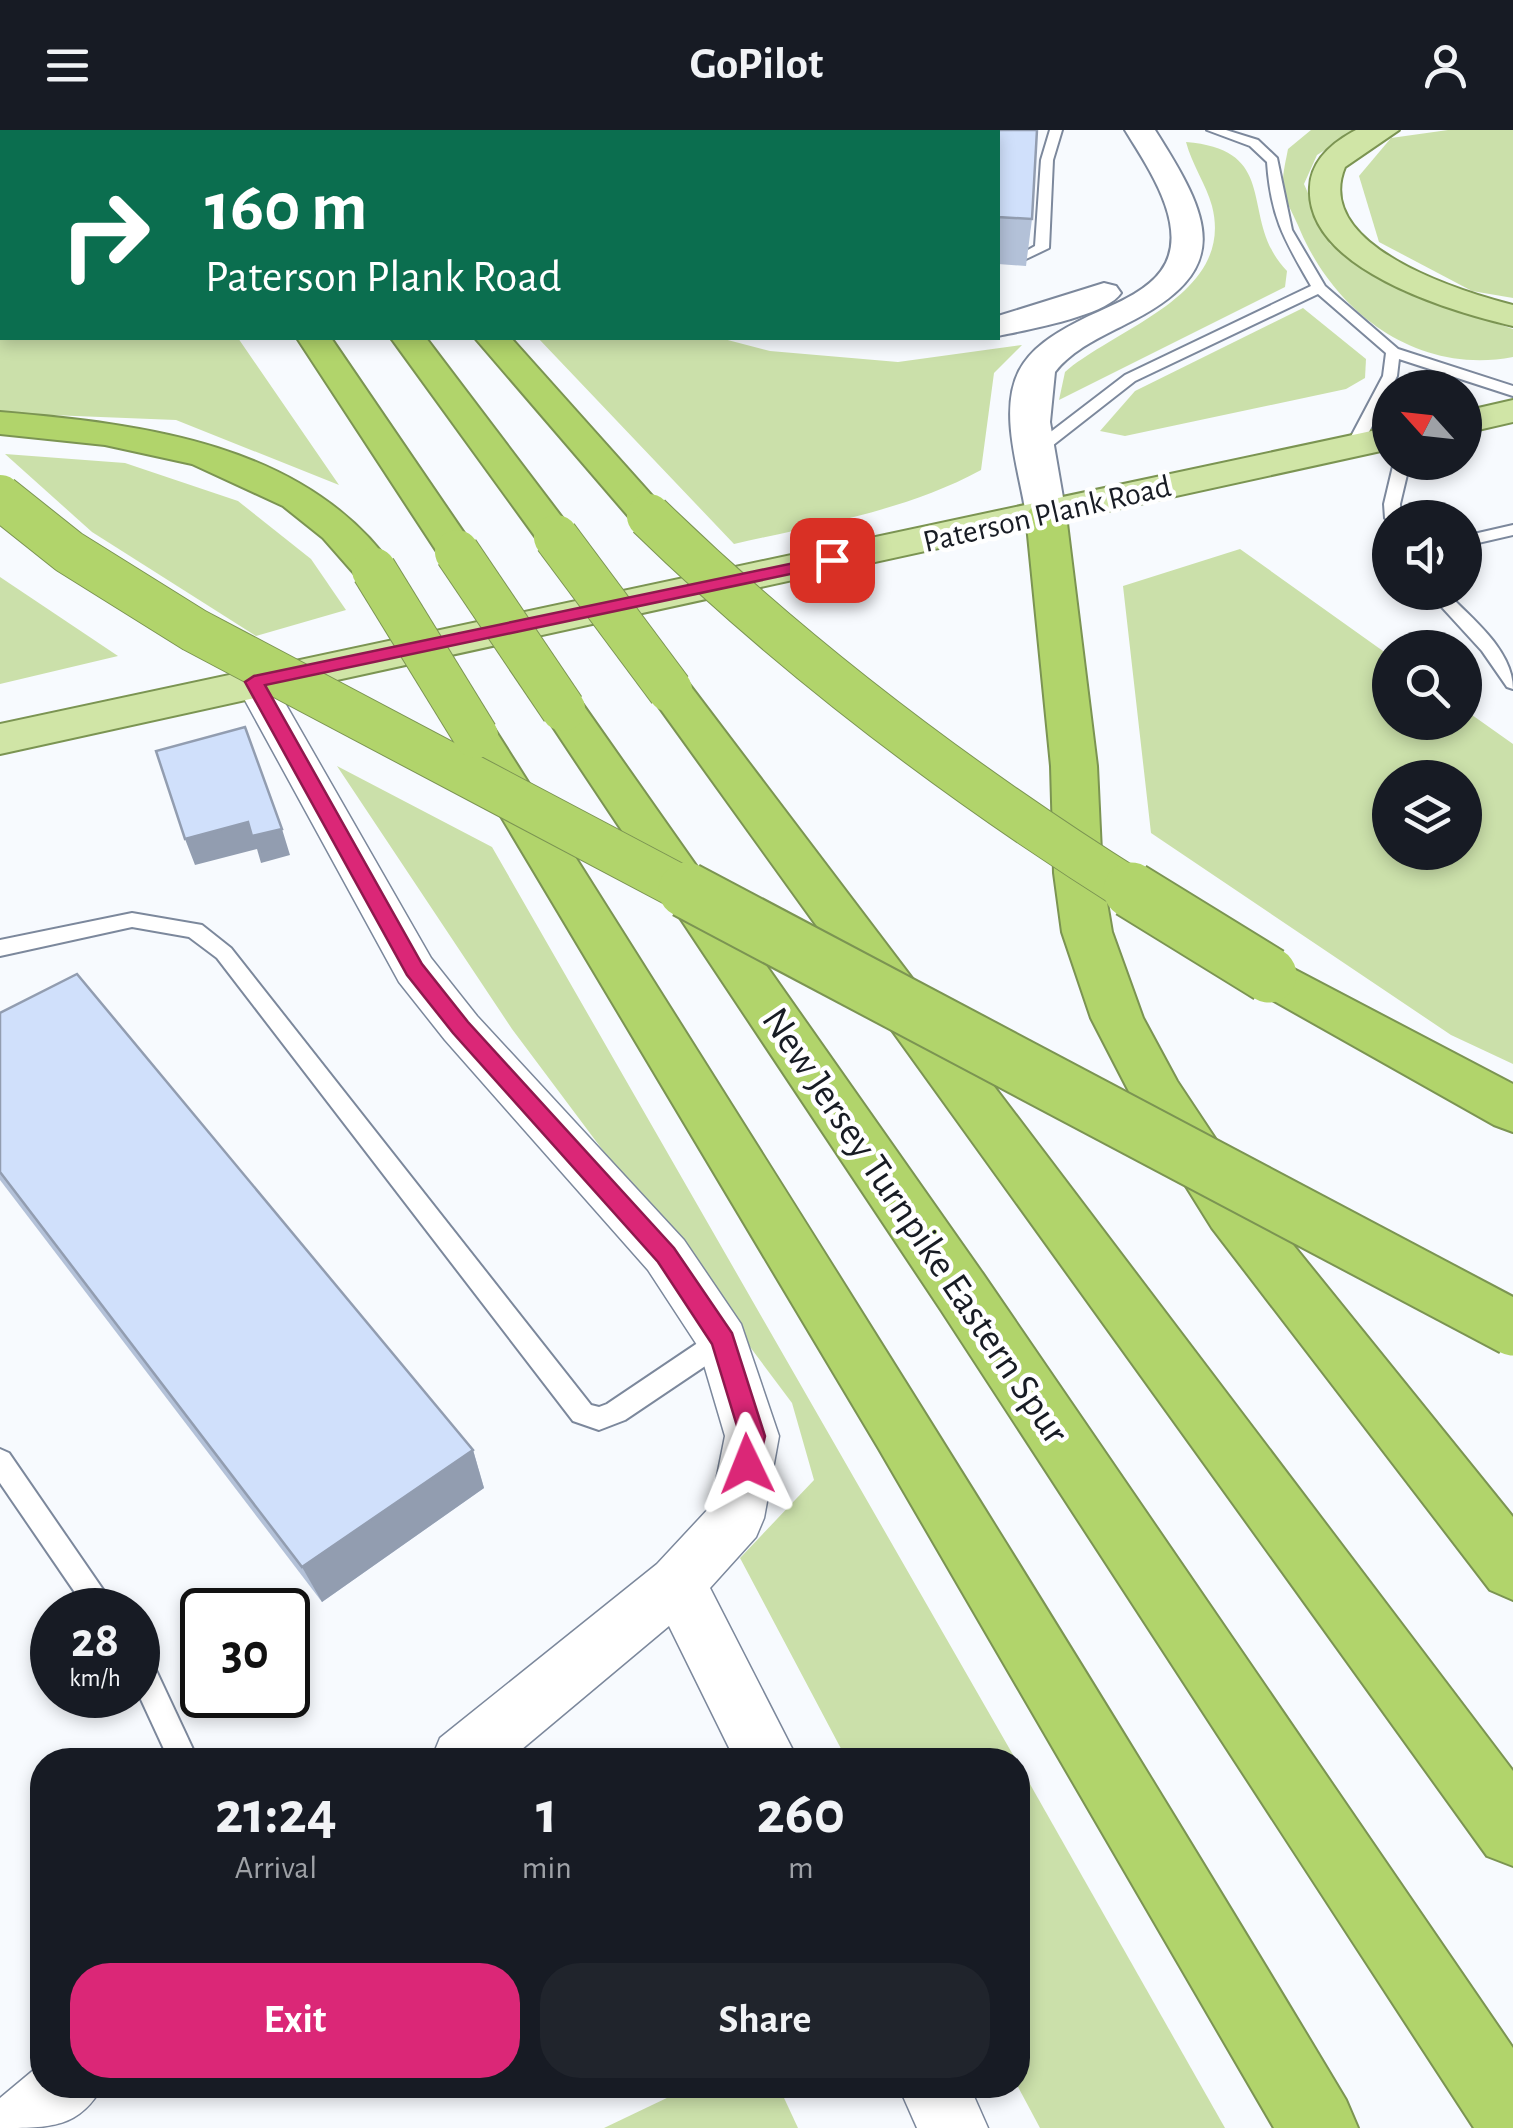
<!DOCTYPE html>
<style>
:root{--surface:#171b24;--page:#20242c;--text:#f1f3f6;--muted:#9ea1a6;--accent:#db2777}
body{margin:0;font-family:"Alegreya Sans",sans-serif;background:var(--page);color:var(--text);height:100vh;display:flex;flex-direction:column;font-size:38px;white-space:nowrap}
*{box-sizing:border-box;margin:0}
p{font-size:32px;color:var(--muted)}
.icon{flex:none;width:55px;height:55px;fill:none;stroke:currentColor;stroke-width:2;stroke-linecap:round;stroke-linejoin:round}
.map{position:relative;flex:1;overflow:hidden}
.sheet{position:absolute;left:30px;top:1618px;width:1000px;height:350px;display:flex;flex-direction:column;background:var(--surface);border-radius:40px;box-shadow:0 5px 15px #0003}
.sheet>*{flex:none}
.guide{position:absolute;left:0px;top:0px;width:1000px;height:210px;box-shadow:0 5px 15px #0003;background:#0b6e4f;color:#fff;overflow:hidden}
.needle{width:65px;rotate:297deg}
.tools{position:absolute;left:1372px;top:240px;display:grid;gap:20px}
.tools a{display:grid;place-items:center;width:110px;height:110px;border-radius:50%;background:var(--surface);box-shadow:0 5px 15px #0003;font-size:50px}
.speed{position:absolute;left:30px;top:1458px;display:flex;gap:20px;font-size:50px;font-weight:700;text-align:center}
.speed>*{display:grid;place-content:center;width:130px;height:130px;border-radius:50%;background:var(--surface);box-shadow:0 5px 15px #0003;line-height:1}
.speed small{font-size:25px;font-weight:400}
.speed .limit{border:5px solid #111;border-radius:15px;background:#fff;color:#111}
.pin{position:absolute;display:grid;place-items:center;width:85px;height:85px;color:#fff;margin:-42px;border-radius:20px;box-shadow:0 5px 15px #0006}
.me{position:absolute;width:110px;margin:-55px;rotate:358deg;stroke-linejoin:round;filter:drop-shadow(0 0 8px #0008)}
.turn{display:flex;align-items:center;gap:35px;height:210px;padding:0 40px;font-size:45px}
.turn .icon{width:130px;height:130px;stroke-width:2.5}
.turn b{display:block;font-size:70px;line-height:85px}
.eta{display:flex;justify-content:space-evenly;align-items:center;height:170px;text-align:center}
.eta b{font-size:60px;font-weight:700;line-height:70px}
.button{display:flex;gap:20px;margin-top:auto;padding:20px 40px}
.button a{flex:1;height:115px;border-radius:40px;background:var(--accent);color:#fff;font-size:40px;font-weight:700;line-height:115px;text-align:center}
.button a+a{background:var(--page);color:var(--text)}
header{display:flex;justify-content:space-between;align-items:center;height:130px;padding:0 40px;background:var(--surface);font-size:45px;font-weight:700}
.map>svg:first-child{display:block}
</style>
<header><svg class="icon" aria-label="menu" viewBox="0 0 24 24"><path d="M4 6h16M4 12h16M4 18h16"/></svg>GoPilot<svg class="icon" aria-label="person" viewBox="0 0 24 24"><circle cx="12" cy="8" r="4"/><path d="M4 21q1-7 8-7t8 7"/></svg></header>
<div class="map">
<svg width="1513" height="1998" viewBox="0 0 1513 1998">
<rect width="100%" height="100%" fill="#f7fafe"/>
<g fill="#cbe0aa" fill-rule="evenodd">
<path d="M0 0 98 2H2V208H238L339 355 176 290 0 283Z"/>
<path d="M1311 0H1357L1317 25 1304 54 1330 114 1403 162 1513 199V227C1418 245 1336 184 1300 100 1295 87 1284 70 1283 57 1282 45 1286 30 1288 19Z"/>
<path d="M1448 0H1513V168L1472 161 1379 112 1359 46 1391 8Z"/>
<path d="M1186 12C1284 20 1237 90 1287 141L1285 157 1059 270 1065 242C1117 197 1235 165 1212 76 1206 54 1192 35 1186 12Z"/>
<path d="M1303 178 1366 229 1365 248 1346 259 1125 306 1100 301 1135 261Z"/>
<path d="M538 208H720L770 221 898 232 1022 215 994 243 981 340C906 381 817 395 734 414Z"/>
<path d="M5 324 125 333 238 371 311 429 346 480 256 506 92 402Z"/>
<path d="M1240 419 1390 526V592H1465V580L1513 614V934L1451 905 1151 703 1123 456ZM1390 648H1465V722H1390Z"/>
<path d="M0 447 118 526 0 554Z"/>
<path d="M337 636 492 717 1016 1630H847L740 1428 814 1350 792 1273 512 899Z"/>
<path d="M1018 1633 1225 1998H1040L1017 1955Z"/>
<path d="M694 1955H778L798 1998H604Z"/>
</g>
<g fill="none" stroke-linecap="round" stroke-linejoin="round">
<g stroke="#7c889c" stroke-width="4">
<g id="service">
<path d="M1050 0H1062L1053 30 1049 118 1026 129 1019 125 1035 116 1041 30Z"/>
<path d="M1207 0H1226L1258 10 1277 28 1292 100 1325 156 1398 219 1513 256V266L1399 229 1397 246 1362 316 1348 319 1346 316 1383 246 1386 223 1318 164 1135 251 1043 323H1031V317L1125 245 1311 156C1284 109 1271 88 1267 32L1250 16Z"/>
<path d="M1394 332H1410L1400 374 1401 388H1390V392L1385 388 1384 374Z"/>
<path d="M1513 395V405L1465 416V406Z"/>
<path d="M1428 462H1446C1472 489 1513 520 1513 559L1507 557 1482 521Z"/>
<path d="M132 783 202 795 231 818 591 1275 599 1277 607 1274 714 1202 723 1199 732 1202 735 1210 732 1218 625 1290 599 1300 573 1291 217 828 189 807 132 797 0 826V810Z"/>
<path d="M0 1319 9 1323 117 1480H87L0 1353Z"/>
<path d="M138 1519 148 1523 198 1630H169L138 1563Z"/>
</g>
</g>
<g stroke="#7c889c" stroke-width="3">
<g id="minor">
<path d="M254 540 267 543 273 552 431 828 477 886 684 1110 741 1194 779 1306 764 1388 756 1407 710 1458 798 1630H735L669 1496 509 1630H431L440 1608 657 1434 711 1376 725 1306 699 1218 648 1140 445 910 399 852 235 552 241 543Z"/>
<path d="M42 1933V1955H103C80 1998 51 1998 0 1998V1968Z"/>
<path d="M898 1955H969L988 1998H917Z"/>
</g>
</g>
<g stroke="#7c889c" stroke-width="4">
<g id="tertiary">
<path d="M1125 0H1155C1211 88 1236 140 1126 194 1101 207 1073 219 1055 242L1050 292 1066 385 1060 393H1032L1026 385C1020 343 998 282 1019 241 1031 218 1054 204 1077 192 1103 178 1143 166 1161 141 1192 99 1147 36 1125 0Z"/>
<path d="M1104 153 1116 156 1121 163C1106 186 1026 200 998 206V186Z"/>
</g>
</g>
<g stroke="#7b9452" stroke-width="4">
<g id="primary">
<path d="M531 0H563L564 2H533Z"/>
<path d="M1356 0H1399L1345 37C1312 116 1459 161 1513 175V196C1450 181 1305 139 1310 57 1311 30 1333 12 1356 0Z"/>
<path d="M1513 270V292L1465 303V281Z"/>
<path d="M1390 297V319L0 624V594Z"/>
</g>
</g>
<g stroke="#7b9452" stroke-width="4">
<g id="motorway">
<path d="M159 0H190L191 2H161Z"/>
<path d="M239 0H270L271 2H241Z"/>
<path d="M294 0H325L326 2H296Z"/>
<path d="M297 208H331L477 422 471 431 457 434 443 431Z"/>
<path d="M391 208H426L570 398 576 407 570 416 556 419 542 416Z"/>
<path d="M475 208H511L663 378 669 386 663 394H635Z"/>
<path d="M0 282C141 294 307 313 395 440L389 449 374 452 359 449 323 408 283 376 192 334 105 315 0 304Z"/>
<path d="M1046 373 1060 377 1066 385 1097 636 1102 743 1112 802 1143 888 1177 951 1252 1064 1513 1387V1470L1490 1460 1212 1098 1139 981 1091 888 1062 802 1054 743 1051 636 1026 385 1032 377Z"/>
<path d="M670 546 686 550 1513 1641V1736L1487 1726 654 570 648 560 654 550Z"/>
<path d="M563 565 579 569 983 1144 1513 1918V1998H1474L941 1180 541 579 547 569Z"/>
<path d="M476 591 492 595C780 1052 1069 1507 1346 1970L1358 1998H1274L879 1319 453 606 460 595Z"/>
<path d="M1269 826 1513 954V1002L1494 995 1251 858 1243 845 1251 832Z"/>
</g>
</g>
<use href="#service" fill="#fff" fill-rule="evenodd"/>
<use href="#minor" fill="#fff" fill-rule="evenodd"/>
<use href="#tertiary" fill="#fff" fill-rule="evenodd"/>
<use href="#primary" fill="#d0e5a6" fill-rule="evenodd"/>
<use href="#motorway" fill="#b1d46b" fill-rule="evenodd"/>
<g stroke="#7b9452" stroke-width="46" stroke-linecap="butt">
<g id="motorway-bridge-far1">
<path d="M0 367 69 422 194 500 691 763"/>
<path d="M649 386C797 530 960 653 1135 763"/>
<path d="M556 407 670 560"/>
<path d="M457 422 563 579"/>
<path d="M374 440 476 606"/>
</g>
</g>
<g stroke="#7b9452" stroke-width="59" stroke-linecap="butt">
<g id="motorway-bridge">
<path d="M686 760 1513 1198"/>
<path d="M1131 760 1269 845"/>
</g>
</g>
<use href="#motorway-bridge-far1" stroke="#b1d46b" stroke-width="44"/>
<use href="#motorway-bridge" stroke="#b1d46b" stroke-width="55"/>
</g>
<g fill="#b3c1d8">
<path d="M1037 0 1032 89 1026 136 998 134V2Z"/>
<path d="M0 883 473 1320 484 1358 322 1472 0 1050Z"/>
</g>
<g fill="#929db0">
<path d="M248 692 282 699 290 725 261 733 257 719 195 735 185 709Z"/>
<path d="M473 1320 484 1358 322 1472 302 1437Z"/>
</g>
<g fill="#d0e0fb" stroke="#929db0" stroke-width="2.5">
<path d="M747 0H958L957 2H746Z"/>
<path d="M958 0H1037L1032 89 998 87V2H958Z"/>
<path d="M245 597 282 699 252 706 248 692 185 709 156 621Z"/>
<path d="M77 844 473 1320 302 1437 0 1042V883Z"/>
</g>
<path fill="#db2777" stroke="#8e194d" stroke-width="2.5" d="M832 425 838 427V434L265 555 422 834 468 892 674 1118 732 1203 765 1306 757 1342 747 1346 738 1342 734 1334 740 1306 712 1214 658 1132 453 903 407 845 245 552 254 546Z"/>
<g text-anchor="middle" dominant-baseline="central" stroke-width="9" stroke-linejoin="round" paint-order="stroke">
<g font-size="32" fill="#181c24" stroke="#fff">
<text transform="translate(1047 384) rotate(-13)">Paterson Plank Road</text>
</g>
<g font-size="40" fill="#181c24" stroke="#fff">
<text transform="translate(915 1096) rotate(56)">New Jersey Turnpike Eastern Spur</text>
</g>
</g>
</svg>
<div class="tools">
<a><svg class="needle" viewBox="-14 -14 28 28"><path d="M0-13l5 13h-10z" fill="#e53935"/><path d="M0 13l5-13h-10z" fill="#9ea1a6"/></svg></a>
<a><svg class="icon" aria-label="sound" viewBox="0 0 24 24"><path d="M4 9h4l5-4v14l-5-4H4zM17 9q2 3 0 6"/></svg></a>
<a><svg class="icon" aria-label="search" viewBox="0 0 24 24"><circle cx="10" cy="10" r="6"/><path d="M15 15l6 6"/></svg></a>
<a><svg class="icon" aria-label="layers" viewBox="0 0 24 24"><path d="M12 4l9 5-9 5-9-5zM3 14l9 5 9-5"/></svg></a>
</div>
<div class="speed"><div>28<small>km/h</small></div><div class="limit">30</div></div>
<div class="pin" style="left:832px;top:430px;background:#d93025"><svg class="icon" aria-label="arrive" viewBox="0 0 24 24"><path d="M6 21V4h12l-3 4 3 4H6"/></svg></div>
<svg class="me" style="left:747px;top:1334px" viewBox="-20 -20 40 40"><path d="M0-17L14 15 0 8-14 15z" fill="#db2777" stroke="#fff" stroke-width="4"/></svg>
<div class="guide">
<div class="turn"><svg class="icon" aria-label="right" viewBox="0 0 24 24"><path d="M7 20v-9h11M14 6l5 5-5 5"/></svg><div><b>160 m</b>Paterson Plank Road</div></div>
</div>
<section class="sheet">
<div class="eta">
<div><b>21:24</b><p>Arrival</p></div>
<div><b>1</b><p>min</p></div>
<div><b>260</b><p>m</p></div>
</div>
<div class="button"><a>Exit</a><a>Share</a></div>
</section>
</div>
